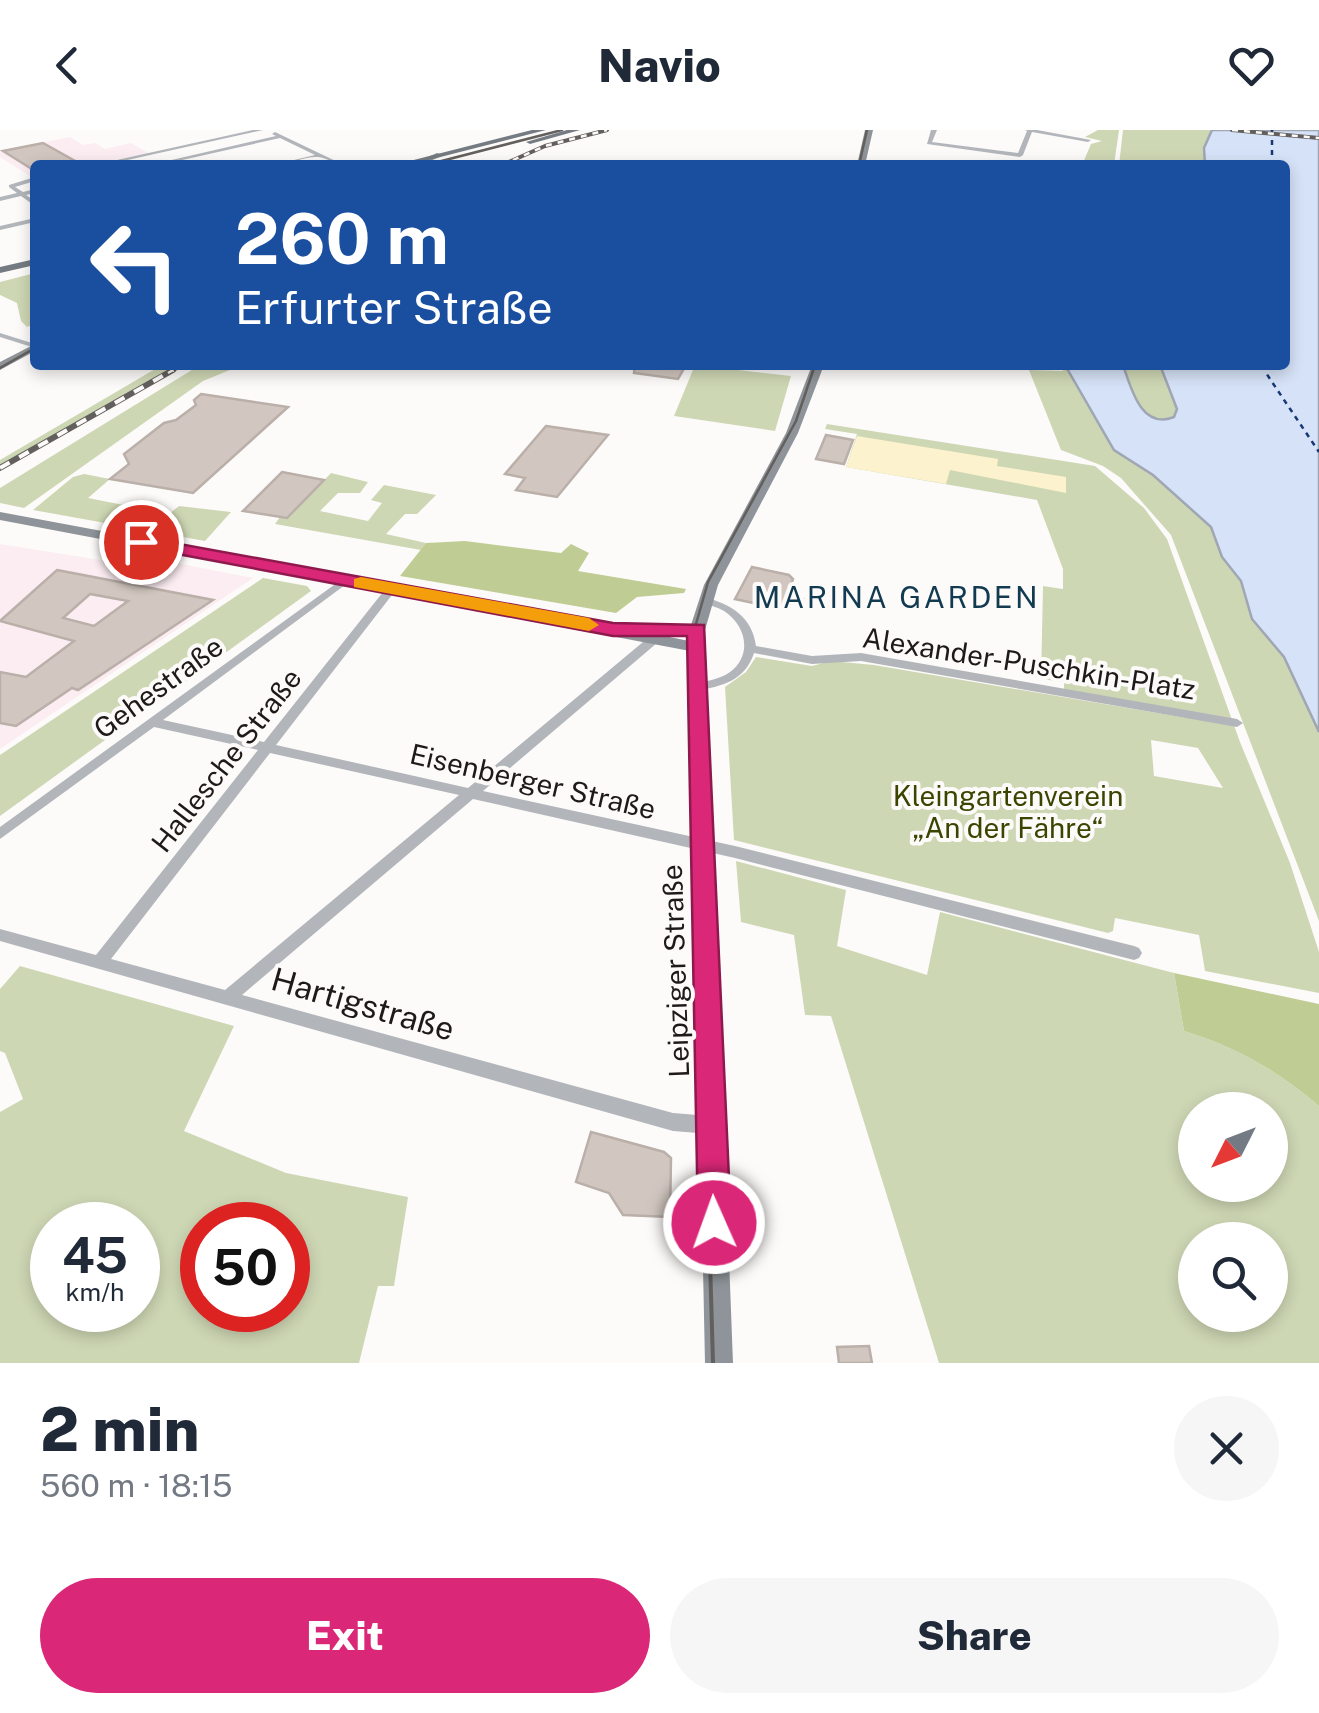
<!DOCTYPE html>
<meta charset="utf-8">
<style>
:root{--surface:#fff;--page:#f6f6f7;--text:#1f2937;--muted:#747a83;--accent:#db2777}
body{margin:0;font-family:"Public Sans",sans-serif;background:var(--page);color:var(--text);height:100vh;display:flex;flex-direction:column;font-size:38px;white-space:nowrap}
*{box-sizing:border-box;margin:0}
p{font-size:32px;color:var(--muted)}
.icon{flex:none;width:55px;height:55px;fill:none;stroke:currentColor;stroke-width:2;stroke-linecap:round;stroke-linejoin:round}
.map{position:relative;height:1233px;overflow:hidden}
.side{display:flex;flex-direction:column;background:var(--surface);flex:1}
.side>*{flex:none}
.top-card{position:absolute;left:30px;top:30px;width:1260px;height:210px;border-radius:10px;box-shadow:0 5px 15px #0003;background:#1a4fa0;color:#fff;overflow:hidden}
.needle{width:65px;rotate:228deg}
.buttons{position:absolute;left:1178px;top:962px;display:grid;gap:20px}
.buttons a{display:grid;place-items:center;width:110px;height:110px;border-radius:50%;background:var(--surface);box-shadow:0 5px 15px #0003;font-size:50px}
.speed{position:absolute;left:30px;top:1072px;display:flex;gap:20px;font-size:50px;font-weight:700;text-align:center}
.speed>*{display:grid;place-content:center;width:130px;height:130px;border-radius:50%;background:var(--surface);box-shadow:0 5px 15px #0003;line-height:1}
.speed small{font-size:25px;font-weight:400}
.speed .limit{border:15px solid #d22;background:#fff;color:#111}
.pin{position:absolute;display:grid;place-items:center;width:85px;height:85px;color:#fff;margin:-42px;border:5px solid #fff;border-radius:50%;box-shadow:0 2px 10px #0007}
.me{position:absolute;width:110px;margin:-55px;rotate:358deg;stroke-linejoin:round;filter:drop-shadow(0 0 8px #0008)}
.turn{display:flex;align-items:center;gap:35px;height:210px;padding:0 40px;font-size:45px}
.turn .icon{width:130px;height:130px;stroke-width:2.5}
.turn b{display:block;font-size:70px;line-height:85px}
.round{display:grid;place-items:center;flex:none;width:105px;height:105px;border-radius:52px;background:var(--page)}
.head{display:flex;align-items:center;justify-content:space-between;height:170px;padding:0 40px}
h1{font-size:60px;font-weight:800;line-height:75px}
.button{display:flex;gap:20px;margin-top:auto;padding:20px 40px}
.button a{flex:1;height:115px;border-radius:60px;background:var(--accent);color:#fff;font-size:40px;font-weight:800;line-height:115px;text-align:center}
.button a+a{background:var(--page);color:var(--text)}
header{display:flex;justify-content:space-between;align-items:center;height:130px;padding:0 40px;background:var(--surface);font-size:45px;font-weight:800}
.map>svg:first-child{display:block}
</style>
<header><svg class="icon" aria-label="back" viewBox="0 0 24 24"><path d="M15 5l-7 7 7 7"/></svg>Navio<svg class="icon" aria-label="heart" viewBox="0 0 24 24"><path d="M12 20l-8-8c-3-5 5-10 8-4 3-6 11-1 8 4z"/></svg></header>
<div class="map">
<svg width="1319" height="1233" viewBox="0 0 1319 1233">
<rect width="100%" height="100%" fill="#fdfbfa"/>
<g fill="#fcedf2">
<path d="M70 7 83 15 95 13 105 19 131 13 148 23 91 35H35L33 48 0 27V21Z"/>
<path d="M0 414 157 439 166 431 253 448 0 619Z"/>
</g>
<g fill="#ced7b4" fill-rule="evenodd">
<path d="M1098 0H1119L1114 35H1082L1091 14 1102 11 1085 7Z"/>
<path d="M1123 0H1212V1L1204 18 1205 35H1119Z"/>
<path d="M35 143V194L27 197 21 191 17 173 0 165V152Z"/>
<path d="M162 235H178L0 335V330Z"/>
<path d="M200 235H242L203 251 24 378 0 373V358Z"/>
<path d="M695 235 791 246 775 301 674 286Z"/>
<path d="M1027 235H1065L1114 320 1153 345 1211 397 1222 427 1241 451 1252 489 1284 527 1319 602V791L1171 405 1121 348 1103 336 1061 320 1029 240 1063 241 1061 237 1028 238Z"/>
<path d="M1123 235H1160L1177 279 1174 287C1140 299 1132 259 1123 235Z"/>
<path d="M827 294 1095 336 1144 378 1167 409 1240 612 1290 733 1319 822V863L1205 841 1199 805 1115 788 1113 801 1108 803 734 710 725 557 746 542 756 527 812 536 831 531 874 535 1187 588 1064 559V552L1041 549 1043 456 1063 459V439L1037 370 846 337 857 304 825 299ZM1151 610 1198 618 1223 658 1154 646Z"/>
<path d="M331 343 368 352 360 363H338L320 381 368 391 382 373 371 370 384 355 436 365 417 384H405L386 404 426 413 421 420 275 394 280 387 288 388Z"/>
<path d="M84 344 110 349 88 368 169 384 179 376 231 382 205 411 33 380 73 347Z"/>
<path d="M263 448 307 456 311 461 0 686V625Z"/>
<path d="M736 731 846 760 837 816 927 845 940 782 1174 843 1184 901C1236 917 1278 941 1319 976V1233H939L831 886 805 885 794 805 741 792ZM1195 980H1270V1055H1195ZM1195 1110H1270V1185H1195Z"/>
<path d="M20 836 234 896 184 1001 286 1043 408 1067 394 1156H378L359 1233H0V982L23 969 5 923 0 921V859ZM138 1095V1180H52V1095ZM202 1095H288V1180H202Z"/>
</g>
<g fill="#bfcc93">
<path d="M465 411 561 423 571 414 589 423 578 441 686 459 684 463 637 467 616 483 400 446 426 413Z"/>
<path d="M1174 843 1319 874V976C1278 941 1236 917 1184 901Z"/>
</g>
<path fill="#fcf2cd" d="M857 306 998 329 997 336 1066 347V363L950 340 946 354 846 337Z"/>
<path fill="#d6e2f7" stroke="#9fa6b4" stroke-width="2.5" d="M1212 0H1319V602L1284 527 1252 489 1241 451 1222 427 1211 397 1153 345 1114 320 1065 235H1123C1131 258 1141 300 1174 287L1177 279 1160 235H1285V35H1205L1204 18Z"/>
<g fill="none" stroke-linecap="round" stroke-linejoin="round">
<g stroke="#173873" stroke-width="2.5" stroke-dasharray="5 5" stroke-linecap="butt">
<path d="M1272 0V35"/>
<path d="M1266 235V243L1319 322"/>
</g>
</g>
<g fill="#d2c7c0" stroke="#baafa9" stroke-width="2.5" fill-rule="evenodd">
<path d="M43 13 75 31 35 35V41L3 21Z"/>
<path d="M635 235H686L678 249 634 243Z"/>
<path d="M201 264 288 277 193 363 110 349 129 334 124 324 164 293 176 290 196 275 194 270Z"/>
<path d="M546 296 608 305 557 367 516 360 525 348 505 344Z"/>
<path d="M826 305 853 310 844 334 816 329Z"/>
<path d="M282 342 324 350 287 388 243 381Z"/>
<path d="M752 437 789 445 793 449 789 461 801 468 785 469 782 479 735 469Z"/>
<path d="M57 440 213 470 78 560 72 558 16 596 0 593V542L26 547 74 511 0 491ZM90 464 128 471 94 496 63 488Z"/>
<path d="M591 1002 664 1022 671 1028 670 1087 623 1085 609 1063 576 1052Z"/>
<path d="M869 1216 872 1233H839L837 1217Z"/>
</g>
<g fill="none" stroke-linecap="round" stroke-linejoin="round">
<g fill="#b2b6ba" fill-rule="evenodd">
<path d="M253 0H263L105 35H94Z"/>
<path d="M931 0H937L932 12 1018 23 1027 1 1025 0H1037L1091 10 1088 12 1032 2 1023 25 1020 27 927 14Z"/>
<path d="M275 2 344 35C335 34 327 28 318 27 305 26 288 35 273 35L315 25 280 8 160 35H150L276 6 272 4Z"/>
<path d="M35 47V51L15 57 23 62 35 59V63L26 65 35 71V76L21 66 0 71V67L17 63 9 57V55Z"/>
<path d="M35 88V92L0 100V96Z"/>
<path d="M0 203 35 214V218L0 207Z"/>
<path d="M345 447 350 450 349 452 163 590 264 612 387 457H395V461L276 615 468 658 649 507 653 506 659 510 657 513 483 661 735 716 1134 816 1139 818 1142 823 1139 828 1134 830 735 728 473 669 242 865 673 983 710 986 716 989 719 995 716 1001 710 1004 673 1001 0 811V799L96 825 258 620 154 597 0 709V697ZM270 623 459 665 225 860 111 829Z"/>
<path d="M705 467C731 475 752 486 756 516L812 526 861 523 1237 589 1243 593 1237 597 861 531 812 534 754 523C745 551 722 556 696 561L692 560 690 557 692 554C705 551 719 550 730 542 753 525 746 495 724 481 717 477 709 475 701 472L700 470 701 468Z"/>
</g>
<g fill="#8e9499" fill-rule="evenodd">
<path d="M865 0H873L865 35H857Z"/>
<path d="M437 23 444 25 421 35H410Z"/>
<path d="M35 214V221L0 240V232Z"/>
<path d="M812 235H824L798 303 718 455 705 500 733 1233H705L690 521 0 390V382L626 499 634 494 691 495 704 455 786 303ZM655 504 689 505V511Z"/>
</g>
<g fill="#757b82" fill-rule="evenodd">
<path d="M532 0H546L409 35H394Z"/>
<path d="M567 0H580L530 14 526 12Z"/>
<path d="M35 129V135L0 143V137Z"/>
</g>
<g stroke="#625f5d" stroke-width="2.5">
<path d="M426 35 562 0"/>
<path d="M859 35 867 0"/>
<path d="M0 238 35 218"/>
<path d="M703 895 692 508 708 452 796 291 815 235"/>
</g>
<path stroke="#625f5d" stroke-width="4" d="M703 893 713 1233"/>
<g stroke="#625f5d" stroke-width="4">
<g id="rail-far1">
<path d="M1232 0 1319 8"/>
<path d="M502 35 545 16 607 0"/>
<path d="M168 243 182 235"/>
</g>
</g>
<g stroke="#625f5d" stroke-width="6">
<path id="rail" d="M0 338 173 240"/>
</g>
<use href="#rail-far1" stroke="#fdfbfa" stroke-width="2.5" stroke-dasharray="6" stroke-linecap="butt"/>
<use href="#rail" stroke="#fdfbfa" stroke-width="4" stroke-dasharray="11" stroke-linecap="butt"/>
</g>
<path fill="#db2777" stroke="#8e194d" stroke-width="2.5" d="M141 407 613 493 704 495 731 1093 726 1105 714 1110 702 1105 698 1093 687 506H613L135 416 132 412Z"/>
<path fill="#f59e0b" d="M361 447 589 488 599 495 589 501 354 457V449Z"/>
<g text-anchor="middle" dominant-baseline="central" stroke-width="8" stroke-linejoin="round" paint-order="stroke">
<g font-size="28" fill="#1e1a18" stroke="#fdfbfa">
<text transform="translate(1029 533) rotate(9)">Alexander-Puschkin-Platz</text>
<text transform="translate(158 557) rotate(-36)">Gehestraße</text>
<text transform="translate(226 630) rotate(-52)">Hallesche Straße</text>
<text transform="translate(533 651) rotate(13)">Eisenberger Straße</text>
<text transform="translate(675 841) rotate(-92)">Leipziger Straße</text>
</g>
<g font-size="28" fill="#3b4500" stroke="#fdfbfa">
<text x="1008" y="665">Kleingartenverein<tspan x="1008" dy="32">„An der Fähre“</tspan></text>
</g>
<g font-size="30" letter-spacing="2.5" fill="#123a51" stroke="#fdfbfa">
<text x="897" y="467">MARINA GARDEN</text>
</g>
<g font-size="32" fill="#1e1a18" stroke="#fdfbfa">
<text transform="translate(363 874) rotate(16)">Hartigstraße</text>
</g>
</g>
</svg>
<div class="buttons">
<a><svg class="needle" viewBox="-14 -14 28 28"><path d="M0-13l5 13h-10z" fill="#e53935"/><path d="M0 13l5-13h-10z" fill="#747a83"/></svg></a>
<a><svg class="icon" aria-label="search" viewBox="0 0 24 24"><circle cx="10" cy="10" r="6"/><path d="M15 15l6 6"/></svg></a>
</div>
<div class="speed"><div>45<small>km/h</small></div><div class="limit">50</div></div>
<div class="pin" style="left:141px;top:412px;background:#d93025"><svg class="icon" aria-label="arrive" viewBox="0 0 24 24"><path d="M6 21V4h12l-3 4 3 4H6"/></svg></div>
<svg class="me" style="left:714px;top:1093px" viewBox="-20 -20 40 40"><circle r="17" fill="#db2777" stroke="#fff" stroke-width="3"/><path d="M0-11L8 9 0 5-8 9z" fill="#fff"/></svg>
<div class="top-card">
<div class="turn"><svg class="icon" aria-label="left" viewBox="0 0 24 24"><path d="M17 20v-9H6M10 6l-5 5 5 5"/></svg><div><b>260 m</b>Erfurter Straße</div></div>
</div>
</div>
<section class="side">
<div class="head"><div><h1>2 min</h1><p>560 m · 18:15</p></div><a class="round"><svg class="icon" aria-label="close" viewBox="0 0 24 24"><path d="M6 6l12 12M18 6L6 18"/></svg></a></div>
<div class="button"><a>Exit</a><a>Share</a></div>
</section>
